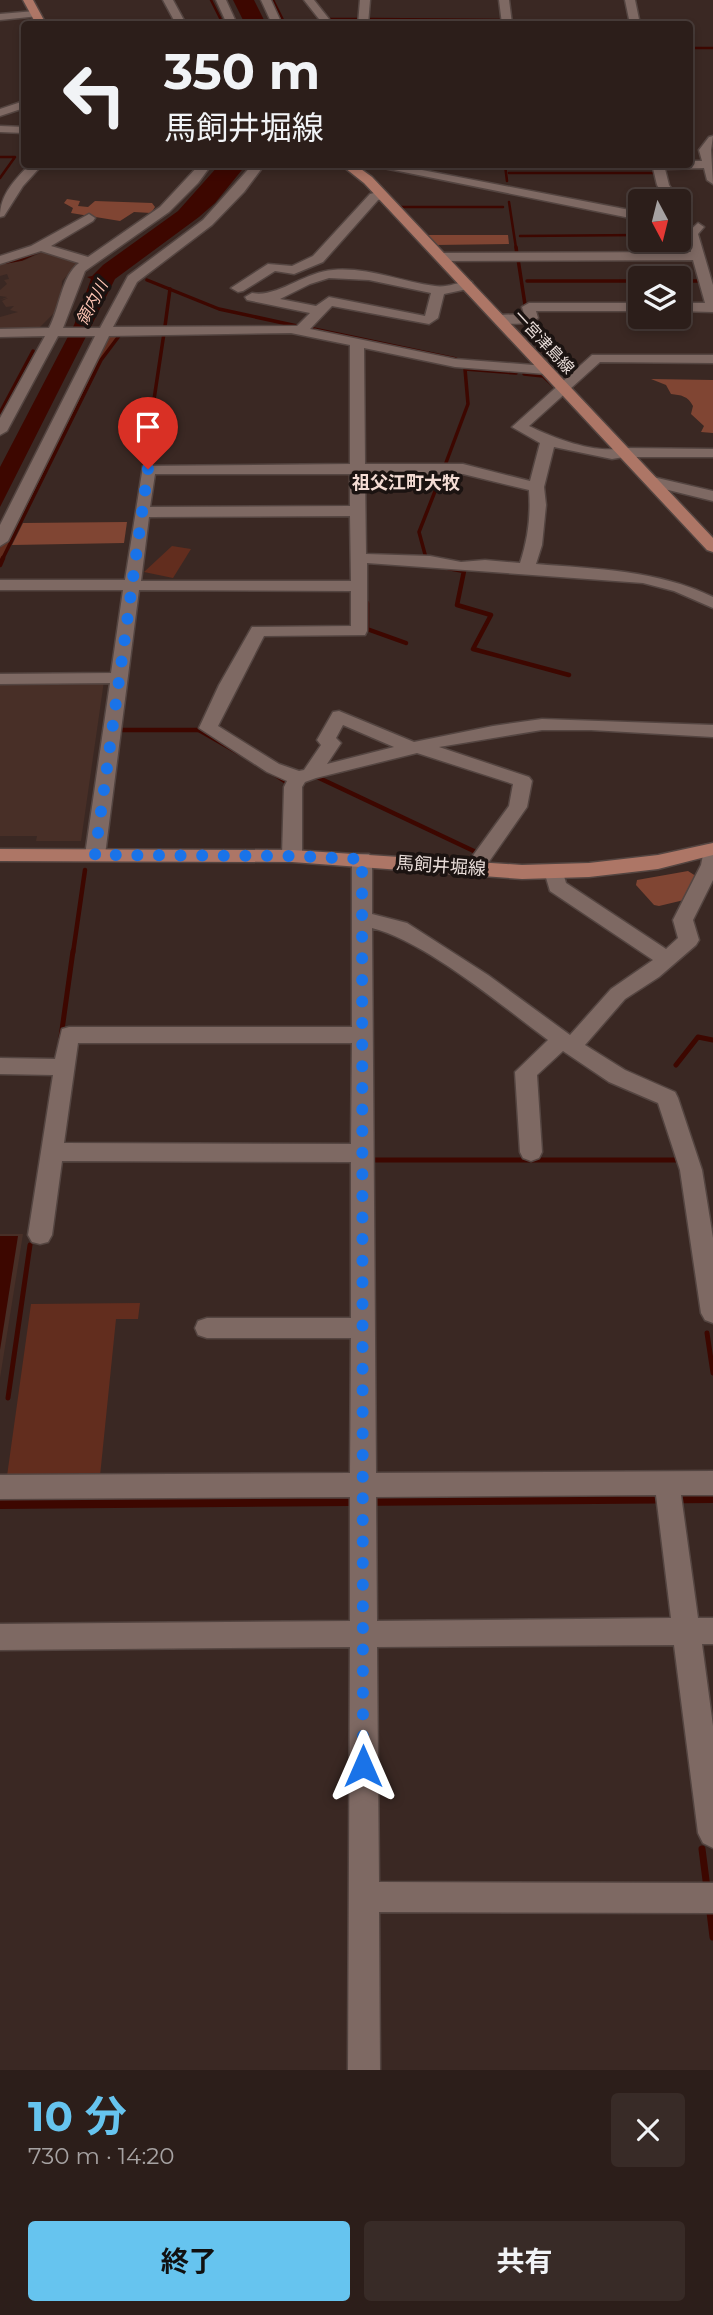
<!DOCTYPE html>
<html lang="ja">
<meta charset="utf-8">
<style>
:root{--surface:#2c1e1a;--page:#382b27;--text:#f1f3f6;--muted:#a6a2a2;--line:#483c39;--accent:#66c4ef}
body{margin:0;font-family:Montserrat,"Noto Sans JP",sans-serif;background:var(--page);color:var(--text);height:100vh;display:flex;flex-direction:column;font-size:26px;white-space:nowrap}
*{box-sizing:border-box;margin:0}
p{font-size:23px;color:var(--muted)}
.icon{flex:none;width:38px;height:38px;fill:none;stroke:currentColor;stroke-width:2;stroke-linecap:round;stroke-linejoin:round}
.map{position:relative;height:2070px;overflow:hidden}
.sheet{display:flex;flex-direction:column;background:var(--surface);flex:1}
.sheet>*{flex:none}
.top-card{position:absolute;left:21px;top:21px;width:672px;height:147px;border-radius:7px;box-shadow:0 4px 10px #0003,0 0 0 2px var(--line);background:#2c1e1a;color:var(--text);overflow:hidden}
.needle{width:46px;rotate:173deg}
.buttons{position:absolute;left:628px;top:189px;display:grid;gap:14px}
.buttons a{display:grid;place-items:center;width:63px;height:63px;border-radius:7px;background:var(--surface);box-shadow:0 4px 10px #0003,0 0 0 2px var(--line);font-size:35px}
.pin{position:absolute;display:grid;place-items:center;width:60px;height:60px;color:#fff;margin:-72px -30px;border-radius:50% 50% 50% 0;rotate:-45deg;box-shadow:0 0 7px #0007}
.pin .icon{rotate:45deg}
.me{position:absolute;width:77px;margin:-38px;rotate:0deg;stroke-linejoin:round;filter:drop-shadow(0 0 5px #0008)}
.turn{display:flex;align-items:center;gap:24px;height:147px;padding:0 28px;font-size:32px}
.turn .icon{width:91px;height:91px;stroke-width:2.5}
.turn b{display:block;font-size:49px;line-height:60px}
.round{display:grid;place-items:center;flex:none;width:74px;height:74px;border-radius:7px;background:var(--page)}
.summary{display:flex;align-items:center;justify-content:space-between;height:119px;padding:0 28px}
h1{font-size:42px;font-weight:700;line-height:52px;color:var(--accent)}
.button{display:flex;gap:14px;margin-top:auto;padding:14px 28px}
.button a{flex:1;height:80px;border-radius:7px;background:var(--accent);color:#111;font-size:28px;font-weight:700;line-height:80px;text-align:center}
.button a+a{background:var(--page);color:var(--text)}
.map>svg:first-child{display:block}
</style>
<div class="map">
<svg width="713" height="2070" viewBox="0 0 713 2070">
<rect width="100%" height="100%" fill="#3a2823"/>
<g fill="#482f27">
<path d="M45 251 78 263 62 281 61 301 56 311 37 330H0V317L18 312 10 310 14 306 6 307 2 301 8 298 0 300 7 297 0 296V290L7 284 4 280 9 279 7 274 0 276V264L25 260Z"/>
<path d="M0 681H104L81 841H36L37 836H0Z"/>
<path d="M0 1234H23L0 1378Z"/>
</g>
<g fill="#622d1e">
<path d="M107 335H119L100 360 0 564V548Z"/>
<path d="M172 546 191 549 173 578 144 572Z"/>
<path d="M140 1303 138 1319H116L100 1476H7L31 1304Z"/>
</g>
<g fill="#804533">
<path d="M67 199 80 201 78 206 88 207 95 201 152 203 155 207 151 213 134 212 120 221 71 213 73 208 64 203Z"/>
<path d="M427 235H508L509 244 435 245Z"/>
<path d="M651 379 713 380V433L701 432 704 426 691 414 693 406C688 396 681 395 671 394L666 385Z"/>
<path d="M127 522 124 543 12 545 23 523Z"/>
<path d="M688 871 699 878 684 900 659 906 654 905 636 885 637 880Z"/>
</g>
<g fill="#3d0700">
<path d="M233 0H254L266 24H245Z"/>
<path d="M219 165H246L215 203 199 217 115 279 0 507V467L74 325 91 279 87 277 92 276 103 265 178 211Z"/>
<path d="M0 1236H18L0 1350Z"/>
<path d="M713 1495V1503L0 1509V1498Z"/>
</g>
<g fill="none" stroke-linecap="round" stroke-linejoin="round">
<g stroke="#3d0700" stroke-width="2.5">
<path d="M211 0 223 24"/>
<path d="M273 0 285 24"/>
<path d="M328 19H358"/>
<path d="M371 19 502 20"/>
<path d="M695 48H713"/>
<path d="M0 157H15L0 178"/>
<path d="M505 165 507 181"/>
<path d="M509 173H653"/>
<path d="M509 202 516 248"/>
<path d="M401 207H503"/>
<path d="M679 235H685"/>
<path d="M520 236 640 235"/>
</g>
<g stroke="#3d0700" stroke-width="3.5">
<path d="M516 247 517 255"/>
<path d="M518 259 526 311"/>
<path d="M6 262 22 259 43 249"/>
<path d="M147 280 219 309 297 326"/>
<path d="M527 281H640"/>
<path d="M679 281H700"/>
<path d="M165 326 170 289"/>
<path d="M309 328 456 359"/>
<path d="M524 374 543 376 557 389"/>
<path d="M0 413 33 351"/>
<path d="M144 466 164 333"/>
<path d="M444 468 468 404 465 369 516 373"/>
<path d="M426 558 419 532 443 471"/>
<path d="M2 560 101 360 119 336"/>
</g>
<g stroke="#3d0700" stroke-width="4.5">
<path d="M0 565 3 558"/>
<path d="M448 568 464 571 457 605 491 615 473 649 569 675"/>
<path d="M367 603V629L406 643"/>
<path d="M203 723 199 730 239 753"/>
<path d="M117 730H199"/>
<path d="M274 774 286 782"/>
<path d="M317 777 478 853"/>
<path d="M73 953 85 870"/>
</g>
<g stroke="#3d0700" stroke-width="5">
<path d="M61 1037 73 951"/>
<path d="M676 1065 698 1037 713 1040"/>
<path d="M371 1160H679"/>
<path d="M707 1333 713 1373"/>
<path d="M8 1398 30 1245"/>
</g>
<g stroke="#3d0700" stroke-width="7">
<path d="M702 1849 707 1888"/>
<path d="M710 1912 713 1937"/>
</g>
<g stroke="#544541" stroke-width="3">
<g id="minor">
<path d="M163 0H173L186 24H176Z"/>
<path d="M216 0H226L237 24H227Z"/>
<path d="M261 0H271L282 24H272Z"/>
<path d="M304 0H314L329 19 328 24H318L319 19Z"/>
<path d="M360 0H370L368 24H358Z"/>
<path d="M499 0H509L512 24H502Z"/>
<path d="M625 0H635L640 24H630Z"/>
<path d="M35 11 40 14 39 16 0 20V14Z"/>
<path d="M24 101V108L0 116V109Z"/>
<path d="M0 126 24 127V133L0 132Z"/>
<path d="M713 136 711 150 713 184 707 180 704 168 665 169 669 185 679 201H667L657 185 652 164H690V161H702L699 150 709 137Z"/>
<path d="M30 164H43L23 186 4 216 0 217C0 194 15 180 30 164Z"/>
<path d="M200 164H212L198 183 169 212 85 271 63 328H100L128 276 203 220 253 164H265L244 192 212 225 137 282 113 327 297 326 310 313 247 300 245 297 252 293C277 298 304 272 333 270 369 267 401 282 435 286 445 288 457 283 467 281L472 282V288L444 294 438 318 429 324 332 306 310 329 455 359 546 366 553 370 546 374 455 367 364 348 365 464H463L530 481 540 443 512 427 592 355H713V363L600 362 529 426C556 439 595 454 625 448L713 449V457H624L612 459 554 447 544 487 546 505 542 545 536 564C597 569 657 570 713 597V608L674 591 643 583 367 563V631L365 635 264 636 218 726 279 764 299 771 304 770 321 745 317 740 333 712 339 711 414 742 493 726 542 719 713 725V737L591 730H542L439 747 529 777 532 781 527 807 481 873H467L464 868 509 806 513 784 417 753 316 778 305 782 302 787V856L299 861H285L282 856 284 787 287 781 267 772 199 728 219 685 252 627 351 626V591L139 590 105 855 102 860H88L85 855 110 683 0 684V674L111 673 123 590H0V580H125L143 466 350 464V345L291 333 109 336 8 541 0 546V525L95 336H58L7 431 0 435V418L45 336 0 337V329L49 328C60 308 61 277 79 263L41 251 0 264V256L31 246 89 214 95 218 93 221 51 246 88 257 160 207ZM329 278 369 280 431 293 425 316 329 297 316 306 280 299 310 284ZM155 474H350V506L150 507ZM365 474H463L529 490C531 515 528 539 520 563L485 560 461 562 430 556 366 554ZM350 516 351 581H141L149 517ZM343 725 394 747 327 764 341 743 336 738Z"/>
<path d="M364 164H391L640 212V220Z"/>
<path d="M382 191 388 195 386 198 378 200 323 262 294 274 275 271 243 291 238 292 231 288 268 264 292 266 313 256 370 194Z"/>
<path d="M698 223 704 227 698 234 713 285V312L679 311V303H705L693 260 441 261 435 257 441 253 691 252 686 234Z"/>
<path d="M529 303H640V311H536L538 318C529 325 501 326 492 319L499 315 524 314 522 307Z"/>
<path d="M653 477 713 491V501L648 485 645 482Z"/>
<path d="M713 844V880L693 920 699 940 696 945 659 977 625 999 585 1045 625 1070 675 1092 678 1098 702 1170 713 1238V1323L705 1320 701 1313 680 1170 658 1103 609 1082 563 1051 537 1075 542 1152 539 1158 531 1161 523 1158 520 1152 515 1072 548 1040C502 1006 425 941 372 928L376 1473 713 1471V1495H681L698 1618H713V1644H702L713 1726V1848L703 1843 698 1833 674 1645 377 1647 379 1882 713 1883V1913L379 1912 380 2070H348L350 1647 0 1650V1624L350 1621V1497L0 1499V1475L350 1473 351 1338H207L198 1335 195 1328 198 1321 207 1318H351V1162L62 1161 52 1235 48 1242 40 1244 32 1242 28 1235 53 1075 0 1074V1058L55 1059 62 1029 69 1027H352V859L355 854H369L372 859V914L407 923 488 975 570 1035 611 989 653 960 550 891 544 871 547 866H561L566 883 666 949 678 938 673 920 701 865 705 845ZM78 1043H352L351 1144 64 1143ZM656 1495 671 1618 377 1621 376 1497Z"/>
</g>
</g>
<g stroke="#544541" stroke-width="3">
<g id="major">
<path d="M23 0H33L46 24H36Z"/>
<path d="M340 164H354L372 177 713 538V552L707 550 364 183Z"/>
<path d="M713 843V855L658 869 589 877 522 879 292 862 0 861V849L292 850 522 865 589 863 658 855Z"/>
</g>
</g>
<use href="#minor" fill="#7e6963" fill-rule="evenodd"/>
<use href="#major" fill="#ad7666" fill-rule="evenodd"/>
</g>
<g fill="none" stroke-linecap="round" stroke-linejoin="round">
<path stroke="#1a73e8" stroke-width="12" stroke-dasharray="0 21.6" d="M148 469 95 855 292 856 362 859 363 1766"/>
</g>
<g text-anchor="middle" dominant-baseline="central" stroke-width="7" stroke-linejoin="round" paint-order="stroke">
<g font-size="16" font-style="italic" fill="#fdc4b3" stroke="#1b1311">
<text transform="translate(92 303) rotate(-62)">領内川</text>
</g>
<g font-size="16" fill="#e7dbd7" stroke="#1b1311">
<text transform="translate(544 342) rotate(47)">一宮津島線</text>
</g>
<g font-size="18" font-weight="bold" fill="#f4dcd4" stroke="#1b1311">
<text x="406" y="483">祖父江町大牧</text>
</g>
<g font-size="18" fill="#e7dbd7" stroke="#1b1311">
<text transform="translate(441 866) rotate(4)">馬飼井堀線</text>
</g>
</g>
</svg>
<div class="buttons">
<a><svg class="needle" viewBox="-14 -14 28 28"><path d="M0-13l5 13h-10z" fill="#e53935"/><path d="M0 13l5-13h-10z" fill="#a6a2a2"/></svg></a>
<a><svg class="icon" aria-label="layers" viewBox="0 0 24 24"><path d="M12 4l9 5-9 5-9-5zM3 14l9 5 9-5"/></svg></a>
</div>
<div class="pin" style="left:148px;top:469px;background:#d93025"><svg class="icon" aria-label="arrive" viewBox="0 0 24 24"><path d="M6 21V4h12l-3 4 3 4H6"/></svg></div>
<svg class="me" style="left:363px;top:1766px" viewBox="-20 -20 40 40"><path d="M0-17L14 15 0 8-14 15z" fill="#1a73e8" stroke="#fff" stroke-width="4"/></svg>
<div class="top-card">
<div class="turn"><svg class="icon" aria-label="left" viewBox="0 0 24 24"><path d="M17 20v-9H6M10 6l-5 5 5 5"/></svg><div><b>350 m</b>馬飼井堀線</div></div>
</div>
</div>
<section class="sheet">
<div class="summary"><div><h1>10 分</h1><p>730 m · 14:20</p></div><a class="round"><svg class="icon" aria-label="close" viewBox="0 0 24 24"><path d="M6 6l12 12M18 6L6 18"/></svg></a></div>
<div class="button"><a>終了</a><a>共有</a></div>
</section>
